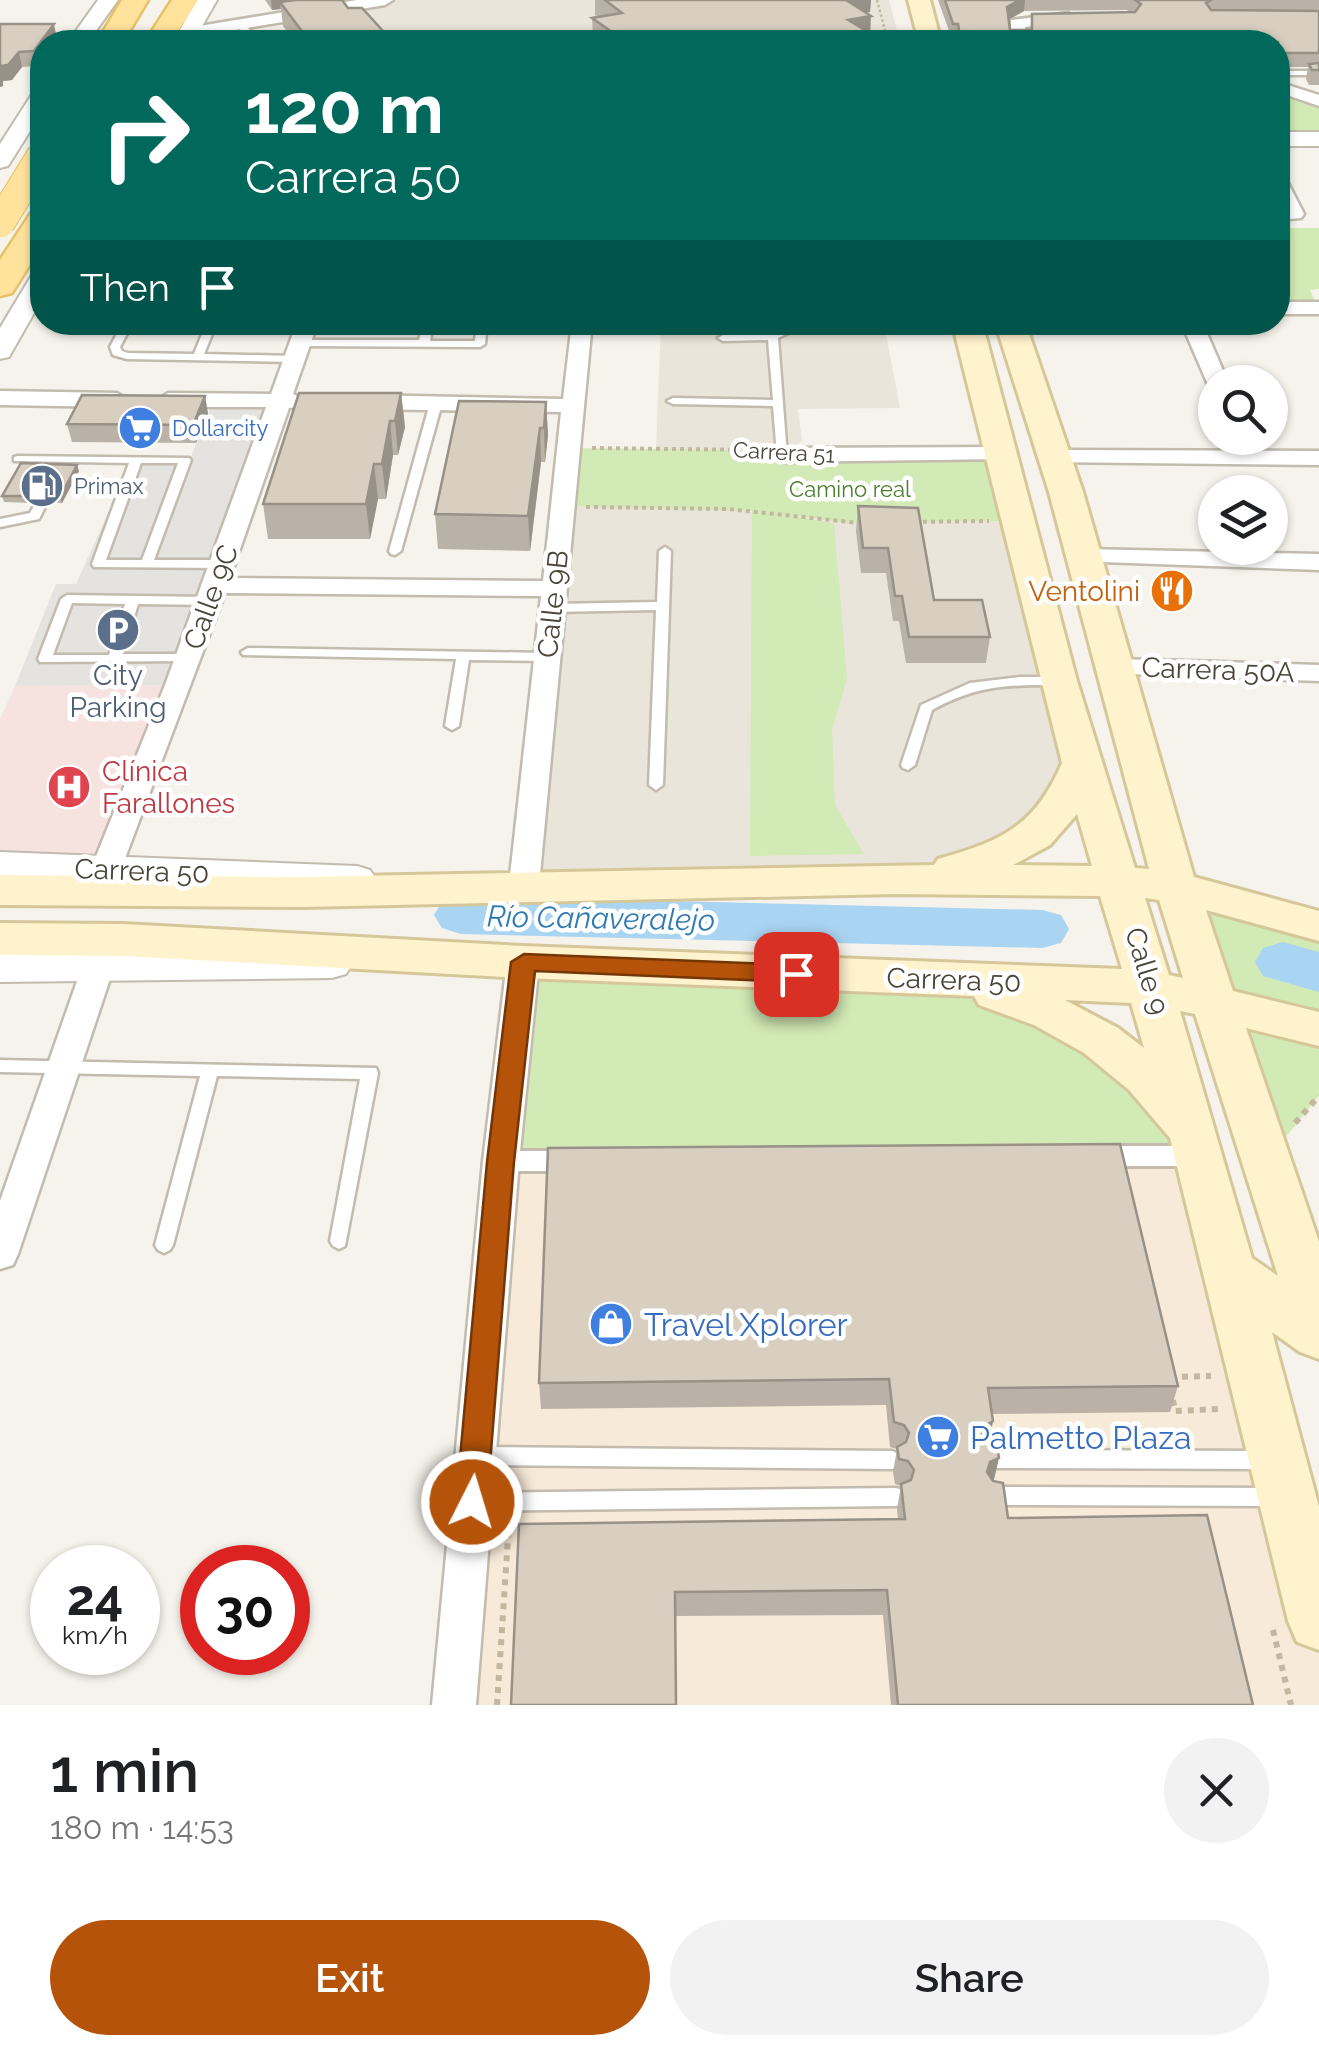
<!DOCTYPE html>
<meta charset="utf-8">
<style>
:root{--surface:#fff;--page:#f2f2f2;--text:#202124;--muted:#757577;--accent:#b45309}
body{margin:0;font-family:Raleway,sans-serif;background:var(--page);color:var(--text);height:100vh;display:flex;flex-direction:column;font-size:38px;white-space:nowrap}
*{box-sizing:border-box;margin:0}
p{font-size:32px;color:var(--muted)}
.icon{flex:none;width:55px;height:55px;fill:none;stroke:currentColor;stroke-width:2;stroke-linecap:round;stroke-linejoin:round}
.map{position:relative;height:1705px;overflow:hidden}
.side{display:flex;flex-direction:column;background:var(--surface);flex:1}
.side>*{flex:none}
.guide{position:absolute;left:30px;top:30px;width:1260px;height:305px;border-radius:40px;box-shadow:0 2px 8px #0004;background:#00695c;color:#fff;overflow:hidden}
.fabs{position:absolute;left:1198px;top:365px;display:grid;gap:20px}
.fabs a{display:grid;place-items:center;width:90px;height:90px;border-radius:50%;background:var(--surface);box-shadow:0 2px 8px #0004;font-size:50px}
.speed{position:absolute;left:30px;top:1545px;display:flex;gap:20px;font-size:50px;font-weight:700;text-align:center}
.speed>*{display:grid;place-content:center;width:130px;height:130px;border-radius:50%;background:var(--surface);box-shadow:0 2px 8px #0004;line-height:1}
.speed small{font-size:25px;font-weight:400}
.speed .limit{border:15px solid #d22;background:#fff;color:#111}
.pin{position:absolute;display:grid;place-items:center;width:85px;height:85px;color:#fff;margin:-42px;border-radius:20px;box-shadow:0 5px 15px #0006}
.me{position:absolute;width:110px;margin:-55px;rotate:5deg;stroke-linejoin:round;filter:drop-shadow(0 0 8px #0008)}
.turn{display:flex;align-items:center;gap:35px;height:210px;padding:0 50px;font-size:45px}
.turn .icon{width:130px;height:130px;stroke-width:2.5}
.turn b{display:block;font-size:70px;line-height:85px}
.then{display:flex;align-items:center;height:95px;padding:0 50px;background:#0003;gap:20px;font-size:38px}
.round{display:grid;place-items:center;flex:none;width:105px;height:105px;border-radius:52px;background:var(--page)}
.headline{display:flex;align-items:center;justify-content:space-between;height:170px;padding:0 50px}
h1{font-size:60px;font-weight:600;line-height:75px}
.primary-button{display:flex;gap:20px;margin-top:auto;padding:20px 50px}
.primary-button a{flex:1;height:115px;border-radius:60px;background:var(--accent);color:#fff;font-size:40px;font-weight:600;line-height:115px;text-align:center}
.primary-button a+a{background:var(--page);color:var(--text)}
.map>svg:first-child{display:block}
</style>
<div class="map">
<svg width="1319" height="1705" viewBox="0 0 1319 1705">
<rect width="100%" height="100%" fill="#f6f3ec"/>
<g fill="#eae5da">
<path d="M385 0H889L900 42H389L352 5Z"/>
<path d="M661 323H884L900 408 798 409 802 441 783 455 763 450 656 449Z"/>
<path d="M563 506 728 509 844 523 1016 521 1073 788 957 868 524 885Z"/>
</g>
<path fill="#f7ead8" d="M1200 1156 1319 1621V1705H454L501 1161Z"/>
<path fill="#f6e3e0" d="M179 685 106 869 0 865V719L15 686Z"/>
<g fill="#d2eab5">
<path d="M1278 87 1319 101V139H1278Z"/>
<path d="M1278 218H1285L1289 228H1319V289L1310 290 1316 303 1278 302Z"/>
<path d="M569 448 763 450 783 455 999 454 1016 521 844 523 791 515 834 524 847 679 832 730 835 805 864 854 750 856 752 511 563 506Z"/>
<path d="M1177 887 1319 926V1096L1268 1159Z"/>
<path d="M523 962 951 980 1046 1011 1200 1156 501 1161Z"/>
</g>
<path fill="#e5e3e0" d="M214 400 278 401 179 685 15 686 56 584H76L131 462 189 461Z"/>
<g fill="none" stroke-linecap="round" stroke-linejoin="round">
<g fill="#a9d4f2" fill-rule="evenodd">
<path d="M461 896 1042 910 1061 915 1069 929 1061 943 1042 948 461 934 442 928 434 915 442 902Z"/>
<path d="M1283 942 1319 952V992L1263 976 1255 962 1263 948Z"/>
</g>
<g stroke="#c2bbae" stroke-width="5">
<g id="service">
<path d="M237 22H243L260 42H252L237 26Z"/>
<rect x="1278" y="71" width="41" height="4"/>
<path d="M123 322H133L120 347 122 351 128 353 194 354 207 322H217L204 354 295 356 300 359 295 362 127 359 113 355 110 347Z"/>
<path d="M423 322H433L430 341H475L477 322H487L485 344 480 347 301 346 296 343 301 340H419Z"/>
<path d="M784 322H794L792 331 778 338 787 457 783 458 777 455 773 406 673 404 667 401 673 398 773 400 768 340 723 341 718 338 723 335 771 334 783 327Z"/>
<path d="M436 400 442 403 401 551 395 555 391 554 389 551 430 403Z"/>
<path d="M18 456 189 458 191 460 154 560H224L230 564 224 568 94 567 92 564 129 463 14 461V457ZM141 463H178L142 560H106Z"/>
<path d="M41 499 47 503 39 519 0 527V519L30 513 37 500Z"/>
<path d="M665 547 671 551 663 785 656 790 649 785 656 610 553 612 547 608 553 604 657 602 659 551Z"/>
<path d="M67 595 210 597 216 601 210 605 138 604 123 654H189L194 655 196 658 194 661 40 662 38 659 61 599ZM72 603 125 604 109 655H53Z"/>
<path d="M248 648 547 653 554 657 547 661 469 660 459 726 452 730 445 726 456 659 243 655 241 652Z"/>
<path d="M1020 677H1058L1065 681 1058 685C1007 685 978 685 932 710L915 765 908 770 903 768 901 765 921 705 970 683Z"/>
<path d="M0 1060 376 1068 378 1073 345 1246 339 1249 333 1246 330 1241 360 1079 217 1076 173 1245 170 1250 164 1253 158 1250 155 1245 200 1076 0 1072Z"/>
<path d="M476 1447 892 1451 899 1454 902 1460 899 1466 892 1469 476 1465 469 1462 466 1456 469 1450Z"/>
<path d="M990 1450 1269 1451 1276 1454 1279 1460 1276 1466 1269 1469 990 1468 983 1465 980 1459 983 1453Z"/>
<path d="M995 1487 1276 1488 1283 1490 1286 1497 1283 1504 1276 1506 995 1505 988 1503 985 1496 988 1489Z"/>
<path d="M896 1488 903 1490 906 1497 903 1504 896 1506 475 1511 468 1509 465 1502 468 1495 475 1493Z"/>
</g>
</g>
<g stroke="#c2bbae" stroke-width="6">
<g id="pedestrian">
<path d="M1094 1146H1200L1209 1149 1213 1156 1209 1163 1200 1166H1094L1085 1163 1081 1156 1085 1149Z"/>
<path d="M501 1151H577L586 1154 590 1161 586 1168 577 1171H501L492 1168 488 1161 492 1154Z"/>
</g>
</g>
<g stroke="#c2bbae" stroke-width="5">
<g id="minor">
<path d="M357 0H393L385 5 187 38 179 33 187 28Z"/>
<path d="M1068 13 1076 18 1074 21 1025 27 1027 42H1011V20Z"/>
<path d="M1278 82 1319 95V106L1278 92Z"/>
<path d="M1278 175 1287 181 1304 214 1301 218 1278 220V208H1282L1278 199Z"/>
<rect x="1278" y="302" width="41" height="12"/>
<path d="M297 322H318L293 394 308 401 305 406 289 408 230 578 543 581 561 412 363 409 352 402 363 395 563 399 572 322H592L539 885 535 892 524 895 513 892 509 885 541 596 225 593 121 869 117 876H95L91 869 165 685 266 407H168L157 400 168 393 271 394Z"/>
<path d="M1181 322H1202L1228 382 1209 387Z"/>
<path d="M0 391 117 393 128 400 117 407 0 405Z"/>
<path d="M999 447 1007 449 1011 454 1007 459 783 462 771 455 783 448Z"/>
<path d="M1055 450 1319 451V465L1047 462 1043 457 1047 452Z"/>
<path d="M1084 549 1319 554V570L1075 561 1072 556Z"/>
<path d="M1117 659 1319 665V681L1108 673 1104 667 1108 661Z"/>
<path d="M523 951 534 954 539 962 519 1161 476 1705H432L483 1161 507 962 512 954Z"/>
<path d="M98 956 109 959 114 967 18 1254 13 1265 0 1269V1201L82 967 87 959Z"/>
</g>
</g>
<g stroke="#c2bbae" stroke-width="4">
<g id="tertiary">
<path d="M98 0H118L88 42H68Z"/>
<path d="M197 0H217L193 42H173Z"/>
<path d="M42 90V112L8 166 0 168V144L34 91Z"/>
<rect x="1278" y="132" width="41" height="14"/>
<path d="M42 270V299L9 357 0 359V328L33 273Z"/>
<path d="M0 852 357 866 370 870 376 879 370 888 357 892 0 878Z"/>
<path d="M332 950 346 954 352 964 346 974 332 978 0 982V954Z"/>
</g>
</g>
<g stroke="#d6c79b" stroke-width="6">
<g id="secondary">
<path d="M908 0H930L941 42H919Z"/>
<path d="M952 322H982L1077 681 1135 868 1149 869 1049 492 995 322H1025L1083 492 1194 877 1319 911V941L1206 910 1233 991 1319 1012V1046L1246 1028 1319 1242V1359L1300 1352 1272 1332 1319 1507V1650L1297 1642 1288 1621 1170 1138 1129 1090 1084 1053 1034 1025 979 1005 974 996 523 978 123 956 0 955V923L123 924 523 946 1122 969 1100 896 895 894 302 907 0 905V875L302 877 934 865 938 859C1002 841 1035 826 1062 763ZM1077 814 1092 866 1013 865 1050 845ZM1145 898 1159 900 1183 978 1169 975ZM1065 1000 1131 1003 1144 1048 1118 1028ZM1180 1011 1195 1014 1278 1276 1252 1258Z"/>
</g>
</g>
<g stroke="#e6c16a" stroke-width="5">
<g id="primary">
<path d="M122 0H148L123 42H97Z"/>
<path d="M172 0H198L171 42H145Z"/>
<path d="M42 210V245L12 293 0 296V260L31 213Z"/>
</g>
</g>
<path stroke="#c4b79f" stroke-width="2.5" stroke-dasharray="2.5 2.5" stroke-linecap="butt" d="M877 0 888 42"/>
<g stroke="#c4b79f" stroke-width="4" stroke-dasharray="4 4" stroke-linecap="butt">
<path d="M592 448 756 450"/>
<path d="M586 507 728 509 859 523"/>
<path d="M915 522 989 521"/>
</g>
<g stroke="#c4b79f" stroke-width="6" stroke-dasharray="6 6" stroke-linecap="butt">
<path d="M1295 1123 1319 1096"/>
<path d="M1170 1377 1211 1376"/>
<path d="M1173 1400 1175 1411 1219 1409"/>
<path d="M1273 1630 1291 1705"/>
<path d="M497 1705 509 1523"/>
</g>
<use href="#service" fill="#fff" fill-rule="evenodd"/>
<use href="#pedestrian" fill="#fff" fill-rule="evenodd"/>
<use href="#minor" fill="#fff" fill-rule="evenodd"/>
<use href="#tertiary" fill="#fff" fill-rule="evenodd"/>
<use href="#secondary" fill="#fff3cd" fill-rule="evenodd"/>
<use href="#primary" fill="#ffe39c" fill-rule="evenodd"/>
<g stroke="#e6c16a" stroke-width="31" stroke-linecap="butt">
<path id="primary-bridge" d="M0 223 42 155"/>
</g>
<use href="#primary-bridge" stroke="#ffe39c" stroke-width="29"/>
</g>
<g fill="#bab2a6" fill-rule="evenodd">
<path d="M265 0H342L348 8 393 42 291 37 283 26 281 9 272 10Z"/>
<path d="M595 0H871L870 12H866L870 33 875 36V42H552L593 35 592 18 598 17 595 15Z"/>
<path d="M938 0H1319V85H1309L1306 79 1308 67H1278V42H957V39H952ZM1127 10 1129 12 1032 14 1030 30H1010L1009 20 1024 11Z"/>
<path d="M0 24 57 39 54 42H42L37 66 22 67 12 80 3 81V86L0 87Z"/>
<path d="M184 32 238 42H186Z"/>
<path d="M401 393 405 427 398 455H393L386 499H378L370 539H268L263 504Z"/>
<path d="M205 396 208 414 196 443 72 442 67 424Z"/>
<path d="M546 402 548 435 545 462H541L530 551 438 549 435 514Z"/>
<path d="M79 471 62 503H51L40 495 31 503 4 502 2 496Z"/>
<path d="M858 506 934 600 990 637 986 663H906L899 621H893L886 573H861L856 531Z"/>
<path d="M548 1148 1178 1386 1170 1412 992 1414 993 1421 988 1443 994 1482 1008 1518 1253 1705H891L883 1615 675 1616 519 1524 898 1519 897 1510 901 1486 895 1484 893 1472 897 1449 890 1447 886 1405 541 1409 539 1383Z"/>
</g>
<g fill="#979187">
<path d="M271 0H328L280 2 281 9 272 10Z"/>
<path d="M837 0H871L870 12 836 18Z"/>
<path d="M1020 0H1025L1024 11 1006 21 1007 7Z"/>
<path d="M871 16 870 37 875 36V42H860L848 20Z"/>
<path d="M54 24 57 39 54 42H42V58L37 66 34 51Z"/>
<path d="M19 52 22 67 12 80 3 81V86L0 87V66Z"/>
<path d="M401 393 405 427 398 455 395 421Z"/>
<path d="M205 396 208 414 196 443 193 425Z"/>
<path d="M546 402 548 435 545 462 544 428Z"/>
<path d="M390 421 393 455 386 499 382 464Z"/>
<path d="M540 428 541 462 530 551 528 516Z"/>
<path d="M374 464 378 499 370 539 366 504Z"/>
<path d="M77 465 79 471 62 503 60 497Z"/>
<path d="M39 489 40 495 31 503 30 496Z"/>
<path d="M993 1421 988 1447 982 1435 985 1426Z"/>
<path d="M999 1458 993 1484 982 1497 990 1462Z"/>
</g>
<g fill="#d8cfc1" stroke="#979187" stroke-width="2.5">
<path d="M295 0H342L348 8H362L393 42H261L304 34 280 2Z"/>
<path d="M605 0H846L871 16 848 20 875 36 867 37 872 40 860 42H552L612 32 592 18 622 13Z"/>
<path d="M945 0H1020L1007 7 1010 30H1032V14L1135 12 1141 4 1135 0H1211L1206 3 1211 10 1319 11V53H1278V42H1247L1244 38H1168L1169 42H961L958 24H953Z"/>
<path d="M0 24H54L34 51 19 52 8 65 0 66Z"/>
<path d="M184 32 234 38 238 42H197Z"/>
<path d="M1319 63V70H1312L1309 64Z"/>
<path d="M299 393H401L395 421H390L382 464H374L366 504H263Z"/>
<path d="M82 395 205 396 193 425 67 424Z"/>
<path d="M459 401 546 402 544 428H540L528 516 435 514Z"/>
<path d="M21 463 77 465 60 497H49L39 489 30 496H2Z"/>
<path d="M858 506 918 508 934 600H982L990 637H909L902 596H895L888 548H863Z"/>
<path d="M1120 1144 1178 1386 988 1388 993 1421 985 1426 982 1435 987 1443 997 1446 999 1458 990 1462 987 1472 993 1481 1003 1483 1008 1518 1207 1515 1253 1705H898L887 1590 675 1592 676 1705H511L519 1524 905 1519 901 1484 911 1480 914 1470 908 1461 899 1459 897 1447 906 1442 909 1433 904 1425 894 1422 889 1379 539 1383 548 1148Z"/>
</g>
<path fill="#b45309" stroke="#753606" stroke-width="2.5" d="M524 954 796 965 808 974 796 982 535 971 514 1162 487 1502 483 1513 472 1517 460 1513 456 1502 487 1162 511 962Z"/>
<defs>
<g id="supermarket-disc" transform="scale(2.25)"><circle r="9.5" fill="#3f7fe0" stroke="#fff"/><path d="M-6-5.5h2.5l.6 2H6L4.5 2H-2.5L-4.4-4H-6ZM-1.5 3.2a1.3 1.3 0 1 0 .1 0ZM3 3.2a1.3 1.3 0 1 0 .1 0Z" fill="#fff"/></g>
<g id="fuel-disc" transform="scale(2.25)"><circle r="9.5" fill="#5c6f8a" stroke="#fff"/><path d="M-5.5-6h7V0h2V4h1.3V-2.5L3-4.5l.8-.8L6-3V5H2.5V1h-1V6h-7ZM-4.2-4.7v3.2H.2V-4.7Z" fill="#fff"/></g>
<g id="restaurant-disc" transform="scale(2.25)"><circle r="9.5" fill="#e8710a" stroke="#fff"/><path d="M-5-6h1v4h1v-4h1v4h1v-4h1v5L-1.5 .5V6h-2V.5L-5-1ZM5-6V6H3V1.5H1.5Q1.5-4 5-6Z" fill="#fff"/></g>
<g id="parking-disc" transform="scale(2.25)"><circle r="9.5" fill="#5c6f8a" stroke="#fff"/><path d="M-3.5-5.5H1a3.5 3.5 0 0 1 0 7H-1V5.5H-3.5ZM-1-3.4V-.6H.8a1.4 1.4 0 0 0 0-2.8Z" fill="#fff"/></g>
<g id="hospital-disc" transform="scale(2.25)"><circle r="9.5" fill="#e0444e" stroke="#fff"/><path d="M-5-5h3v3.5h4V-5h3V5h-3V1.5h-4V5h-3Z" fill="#fff"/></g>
<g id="shop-disc" transform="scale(2.25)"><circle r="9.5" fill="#3f7fe0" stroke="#fff"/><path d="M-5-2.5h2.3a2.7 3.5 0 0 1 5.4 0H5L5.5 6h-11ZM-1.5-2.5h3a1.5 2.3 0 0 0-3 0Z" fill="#fff"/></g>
</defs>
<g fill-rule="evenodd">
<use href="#supermarket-disc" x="140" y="428"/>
<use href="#fuel-disc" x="42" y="486"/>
<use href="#restaurant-disc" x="1172" y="591"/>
<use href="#parking-disc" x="118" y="630"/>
<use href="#hospital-disc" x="69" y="787"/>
<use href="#shop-disc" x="611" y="1324"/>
<use href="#supermarket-disc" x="938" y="1437"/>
</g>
<g text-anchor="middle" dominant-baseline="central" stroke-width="9" stroke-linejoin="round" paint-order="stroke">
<g font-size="22" fill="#366cbe" stroke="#fff" text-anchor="start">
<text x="172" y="428">Dollarcity</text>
</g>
<g font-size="22" fill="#4b4439" stroke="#fff">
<text transform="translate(784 452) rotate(3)">Carrera 51</text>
</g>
<g font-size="22" fill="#4e5e75" stroke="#fff" text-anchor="start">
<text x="74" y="486">Primax</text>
</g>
<g font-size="22" fill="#4a7f2a" stroke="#fff">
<text x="850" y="489">Camino real</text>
</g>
<g font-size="28" fill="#c56008" stroke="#fff" text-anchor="end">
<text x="1140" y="591">Ventolini</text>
</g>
<g font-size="28" fill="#4b4439" stroke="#fff">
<text transform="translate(211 597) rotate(-70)">Calle 9C</text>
<text transform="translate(553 604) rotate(-84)">Calle 9B</text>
<text transform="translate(1218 670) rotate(2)">Carrera 50A</text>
<text transform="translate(142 871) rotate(2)">Carrera 50</text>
<text transform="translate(1147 971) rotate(73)">Calle 9</text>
<text transform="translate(954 980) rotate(2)">Carrera 50</text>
</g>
<g font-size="28" fill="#4e5e75" stroke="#fff">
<text x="118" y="675">City<tspan x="118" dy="32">Parking</tspan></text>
</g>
<g font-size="28" fill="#be3a42" stroke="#fff" text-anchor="start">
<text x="102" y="771">Clínica<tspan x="102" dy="32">Farallones</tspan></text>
</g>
<g font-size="30" font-style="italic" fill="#2e7ab2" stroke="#fff">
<text transform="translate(601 918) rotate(1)">Río Cañaveralejo</text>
</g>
<g font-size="32" fill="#366cbe" stroke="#fff" text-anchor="start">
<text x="644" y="1324">Travel Xplorer</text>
<text x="970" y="1437">Palmetto Plaza</text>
</g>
</g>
</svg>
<div class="fabs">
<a><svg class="icon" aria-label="search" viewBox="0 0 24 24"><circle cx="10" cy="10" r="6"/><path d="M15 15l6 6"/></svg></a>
<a><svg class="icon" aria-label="layers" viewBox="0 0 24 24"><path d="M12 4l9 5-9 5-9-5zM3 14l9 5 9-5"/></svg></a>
</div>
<div class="speed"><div>24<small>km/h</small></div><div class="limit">30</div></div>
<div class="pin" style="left:796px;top:974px;background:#d93025"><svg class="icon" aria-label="arrive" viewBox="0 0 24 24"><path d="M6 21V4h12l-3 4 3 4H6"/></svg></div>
<svg class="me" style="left:472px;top:1502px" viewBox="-20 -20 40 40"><circle r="17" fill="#b45309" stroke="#fff" stroke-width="3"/><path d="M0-11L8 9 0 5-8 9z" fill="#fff"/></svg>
<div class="guide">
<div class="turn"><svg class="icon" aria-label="right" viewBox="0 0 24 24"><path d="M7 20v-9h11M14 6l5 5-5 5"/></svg><div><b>120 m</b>Carrera 50</div></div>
<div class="then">Then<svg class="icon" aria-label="arrive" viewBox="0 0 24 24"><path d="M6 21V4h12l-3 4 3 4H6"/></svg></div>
</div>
</div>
<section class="side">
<div class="headline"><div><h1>1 min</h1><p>180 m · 14:53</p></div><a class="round"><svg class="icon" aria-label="close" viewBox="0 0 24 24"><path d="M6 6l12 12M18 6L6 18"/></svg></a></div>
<div class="primary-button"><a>Exit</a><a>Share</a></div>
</section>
